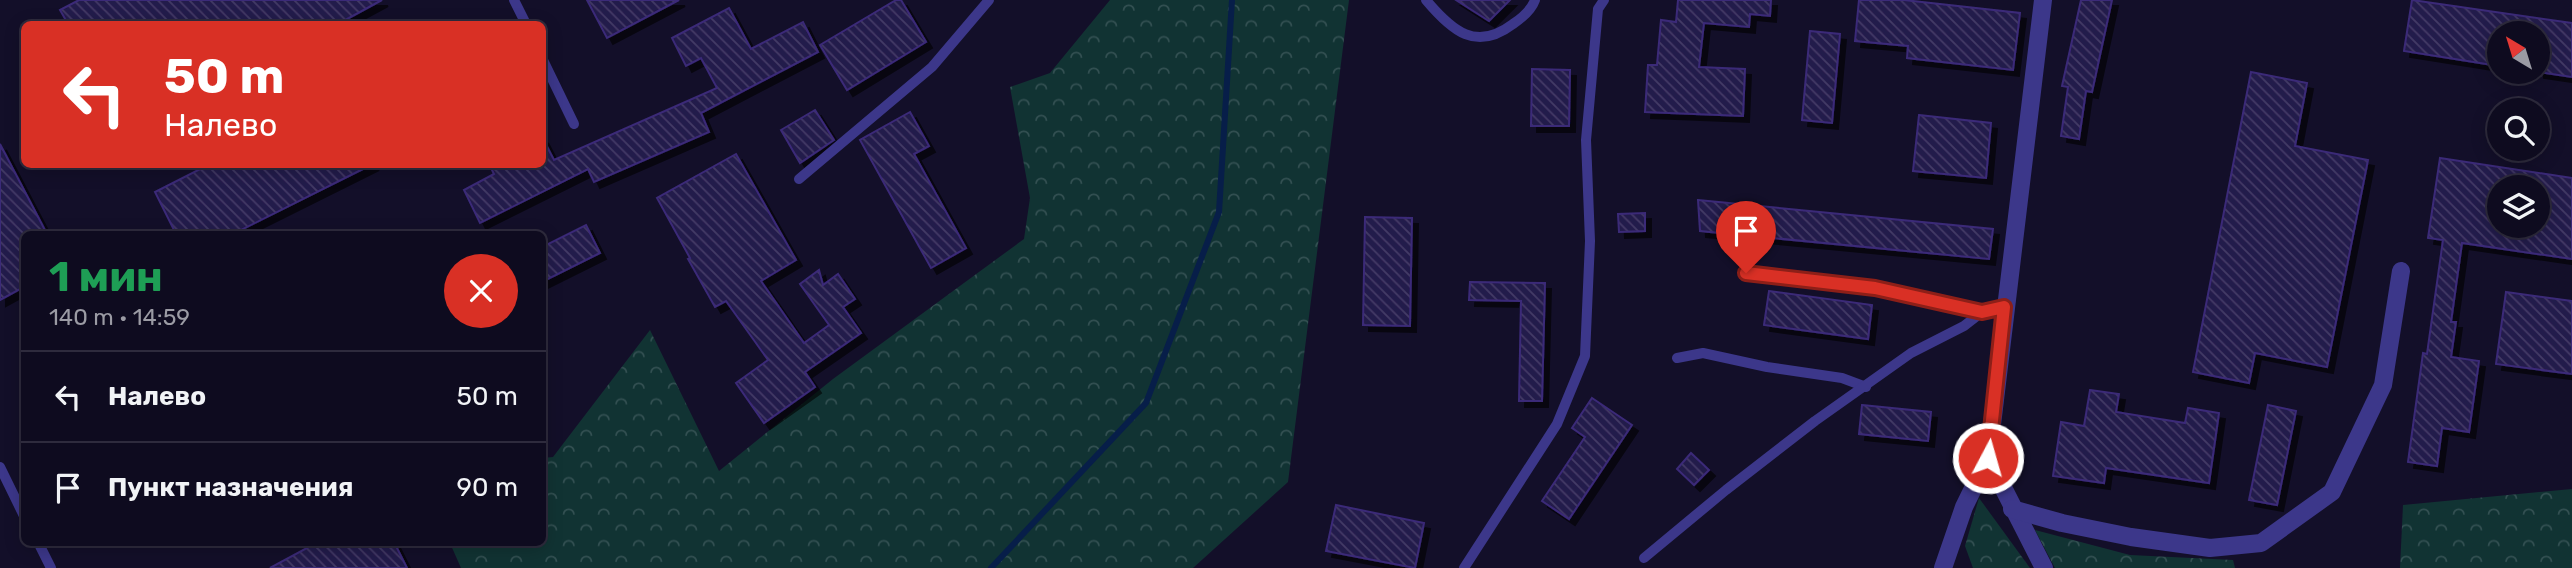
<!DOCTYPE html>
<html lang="ru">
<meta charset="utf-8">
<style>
:root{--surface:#0e0b1f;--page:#1c192c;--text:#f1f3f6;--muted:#9b9ba4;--line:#2e2b3d}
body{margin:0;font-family:Rubik,sans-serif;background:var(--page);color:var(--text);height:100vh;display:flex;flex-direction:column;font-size:26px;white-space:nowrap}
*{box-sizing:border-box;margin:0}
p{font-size:23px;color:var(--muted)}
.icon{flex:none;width:38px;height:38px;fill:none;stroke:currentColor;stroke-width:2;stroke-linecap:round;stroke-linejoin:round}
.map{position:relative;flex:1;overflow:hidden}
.details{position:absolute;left:21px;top:231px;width:525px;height:315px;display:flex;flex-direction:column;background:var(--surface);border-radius:10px;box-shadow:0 4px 18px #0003,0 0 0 2px var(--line)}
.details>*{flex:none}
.guide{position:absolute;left:21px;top:21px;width:525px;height:147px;border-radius:10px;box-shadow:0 4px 18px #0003,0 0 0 2px var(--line);background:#d93025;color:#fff;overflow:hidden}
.needle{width:46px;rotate:322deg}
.tools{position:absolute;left:2487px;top:21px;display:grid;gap:14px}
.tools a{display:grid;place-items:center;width:63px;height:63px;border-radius:50%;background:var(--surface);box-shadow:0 4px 18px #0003,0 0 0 2px var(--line);font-size:35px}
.pin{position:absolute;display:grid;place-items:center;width:60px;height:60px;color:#fff;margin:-72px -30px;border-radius:50% 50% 50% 0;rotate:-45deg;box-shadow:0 0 7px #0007}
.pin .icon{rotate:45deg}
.me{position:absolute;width:77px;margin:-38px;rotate:6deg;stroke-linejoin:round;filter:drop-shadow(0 0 5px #0008)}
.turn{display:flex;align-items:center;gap:24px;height:147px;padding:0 28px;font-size:32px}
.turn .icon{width:91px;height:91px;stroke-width:2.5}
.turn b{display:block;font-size:49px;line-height:60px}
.round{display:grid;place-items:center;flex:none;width:74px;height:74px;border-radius:37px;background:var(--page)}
.headline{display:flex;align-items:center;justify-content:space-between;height:119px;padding:0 28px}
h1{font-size:42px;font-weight:700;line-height:52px;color:#1e9e55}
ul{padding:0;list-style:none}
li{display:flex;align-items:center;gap:21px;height:91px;padding:0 28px;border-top:2px solid var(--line)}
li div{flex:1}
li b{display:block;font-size:26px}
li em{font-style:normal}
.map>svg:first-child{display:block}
</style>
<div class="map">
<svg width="2572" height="568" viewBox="0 0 2572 568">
<defs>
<pattern id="forest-crowns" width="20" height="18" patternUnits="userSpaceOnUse" patternTransform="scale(1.75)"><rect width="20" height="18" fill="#133"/><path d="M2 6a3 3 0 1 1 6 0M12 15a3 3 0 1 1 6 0" fill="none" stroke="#335052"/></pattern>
<pattern id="building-back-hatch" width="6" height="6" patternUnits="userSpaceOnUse" patternTransform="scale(1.75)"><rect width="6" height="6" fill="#241a4b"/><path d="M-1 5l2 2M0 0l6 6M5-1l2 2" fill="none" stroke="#433b66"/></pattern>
<filter id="shadow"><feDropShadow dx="6" dy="6" stdDeviation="0" flood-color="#0009"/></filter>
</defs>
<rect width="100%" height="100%" fill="#130f29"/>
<g fill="url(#forest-crowns)">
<path d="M1110 0H1349L1288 482 1193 568H461L450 543 542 542 543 458 553 457 650 330 719 471 833 379 1024 239 1030 198 1010 87 1050 73Z"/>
<path d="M2572 489V568H2400L2403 505Z"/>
<path d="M1979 498 2030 568H1973L1965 546Z"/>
<path d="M2035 530 2130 555 2233 560 2235 568H2055Z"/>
</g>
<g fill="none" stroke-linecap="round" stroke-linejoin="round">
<path stroke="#071e49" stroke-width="6" d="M991 568 1146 403 1219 212 1232 0"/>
</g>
<g fill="url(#building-back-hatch)" stroke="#3b2a78" stroke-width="2" fill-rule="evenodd" filter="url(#shadow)">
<path d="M79 0H382L338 24H68L60 10Z"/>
<path d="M587 0H679L607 38Z"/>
<path d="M896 0H901L926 42 847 90 820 45Z"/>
<path d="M1456 0H1510L1489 21Z"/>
<path d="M1678 0H1771L1770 16 1750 14 1749 27 1704 23 1699 67 1745 69 1743 116 1645 112 1648 65H1657L1661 20 1676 22Z"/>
<path d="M1859 0H1904L2020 13 2013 70 1907 58 1908 46 1855 41Z"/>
<path d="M2081 0H2112L2092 92 2086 91 2079 139 2061 136 2068 87 2062 86Z"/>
<path d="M2412 0 2572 23V77L2538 72V33H2499V66L2404 51Z"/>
<path d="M729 8 751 49 803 22 818 52 701 113 709 132 594 182 588 169 480 223 464 190 494 174 489 164H542V137L554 160 717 88 701 58 686 66 672 38Z"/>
<path d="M1810 31 1840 34 1832 123 1802 120Z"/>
<path d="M1532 69 1570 70 1569 126H1531Z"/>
<path d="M2251 72 2307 83 2295 146 2368 160 2327 367 2255 353 2249 383 2193 372Z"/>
<path d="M815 110 834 140 800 163 781 130Z"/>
<path d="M910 112 929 146 914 154 966 248 931 268 860 140Z"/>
<path d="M1919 115 1991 123 1986 178 1913 171Z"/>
<path d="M0 144 47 234H24V287L0 300Z"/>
<path d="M736 154 796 260 761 281 804 343 829 325 800 284 819 270 823 285 838 274 855 299 843 307 861 333 805 372 815 387 764 423 736 383 768 360 726 301 715 307 688 259 690 258 657 198Z"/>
<path d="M2440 158 2572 178V259L2462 243 2451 322H2456L2451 357 2479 361 2469 432 2442 428 2437 466 2408 462 2423 353 2427 354 2443 240 2428 238ZM2499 187H2538V226H2499Z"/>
<path d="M210 164H373L233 234H176L155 192Z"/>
<path d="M1698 200 1993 229 1989 259 1700 231Z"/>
<path d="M1645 213V231L1619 232 1618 214Z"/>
<path d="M1365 217 1412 218 1410 326 1363 325Z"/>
<path d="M586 225 600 253 542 282V247Z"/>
<path d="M1470 282 1545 283 1542 401H1519L1521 301 1469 300Z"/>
<path d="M1769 291 1872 305 1868 339 1764 325Z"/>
<path d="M2506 292 2572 301V374L2496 364Z"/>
<path d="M2090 390 2119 394 2116 412 2185 423 2188 408 2219 413 2209 483 2106 468 2104 483 2053 476 2061 422 2084 426Z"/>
<path d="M1592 398 1632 425 1569 519 1542 501 1585 437 1572 428Z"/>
<path d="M1862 405 1931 412 1928 441 1859 434Z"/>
<path d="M2268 405 2296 411 2277 505 2249 500Z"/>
<path d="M1691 453 1709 470 1694 485 1677 469Z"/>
<path d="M1336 505 1424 523 1415 568 1326 551Z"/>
<path d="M318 542H394L407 568H270Z"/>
</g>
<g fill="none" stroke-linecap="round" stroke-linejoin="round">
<g stroke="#3c378a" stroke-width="10">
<path d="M514 0 526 24"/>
<path d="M1426 0C1452 31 1476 52 1513 24 1522 18 1531 11 1535 0"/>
<path d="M542 58 574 124"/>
<path d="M799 179 932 67 989 0"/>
<path d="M1746 273 1875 288 1982 312"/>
<path d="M1677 358 1703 353 1767 367 1842 378 1866 387"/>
<path d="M0 467 24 516"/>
<path d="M38 542 51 568"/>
<path d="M1644 558 1726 490 1815 421 1911 353 1964 326 1982 312 2004 307"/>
<path d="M1464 568 1557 424 1585 356 1590 241 1586 140 1598 9 1604 0"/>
</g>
<g stroke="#3c378a" stroke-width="18">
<path d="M1988 458 2044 568"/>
<path d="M2012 509 2062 523 2131 537 2210 548 2261 543 2332 492 2383 385 2401 271"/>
<path d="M1943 568 1964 507 1988 458 2043 0"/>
</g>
</g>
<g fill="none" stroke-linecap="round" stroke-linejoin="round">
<g stroke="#8d1f18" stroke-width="18">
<path id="route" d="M1746 273 1875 288 1982 312 2004 307 1988 458"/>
</g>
<use href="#route" stroke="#d93025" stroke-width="12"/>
</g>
</svg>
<div class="tools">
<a><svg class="needle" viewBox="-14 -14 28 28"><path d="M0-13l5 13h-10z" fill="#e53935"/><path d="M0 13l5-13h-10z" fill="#9b9ba4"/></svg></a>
<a><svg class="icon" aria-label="search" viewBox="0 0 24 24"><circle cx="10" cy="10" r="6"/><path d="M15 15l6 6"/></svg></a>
<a><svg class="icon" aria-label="layers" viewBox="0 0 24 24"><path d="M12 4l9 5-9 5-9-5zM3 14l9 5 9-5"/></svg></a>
</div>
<div class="pin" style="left:1746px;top:273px;background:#d93025"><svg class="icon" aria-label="arrive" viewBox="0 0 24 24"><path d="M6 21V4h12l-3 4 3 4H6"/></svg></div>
<svg class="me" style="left:1988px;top:458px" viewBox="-20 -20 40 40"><circle r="17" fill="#d93025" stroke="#fff" stroke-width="3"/><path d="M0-11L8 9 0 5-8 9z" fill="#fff"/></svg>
<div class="guide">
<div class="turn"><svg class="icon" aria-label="left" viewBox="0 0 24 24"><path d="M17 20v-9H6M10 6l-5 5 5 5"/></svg><div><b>50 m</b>Налево</div></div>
</div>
<section class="details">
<div class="headline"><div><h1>1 мин</h1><p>140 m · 14:59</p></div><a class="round" style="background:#d93025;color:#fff"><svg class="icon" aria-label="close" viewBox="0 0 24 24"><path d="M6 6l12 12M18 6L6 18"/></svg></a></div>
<ul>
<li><svg class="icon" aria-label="left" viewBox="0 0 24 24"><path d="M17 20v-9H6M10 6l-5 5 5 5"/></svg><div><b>Налево</b></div><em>50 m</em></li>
<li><svg class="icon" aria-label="arrive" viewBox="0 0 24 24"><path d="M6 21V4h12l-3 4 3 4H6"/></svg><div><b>Пункт назначения</b></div><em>90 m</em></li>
</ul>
</section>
</div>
